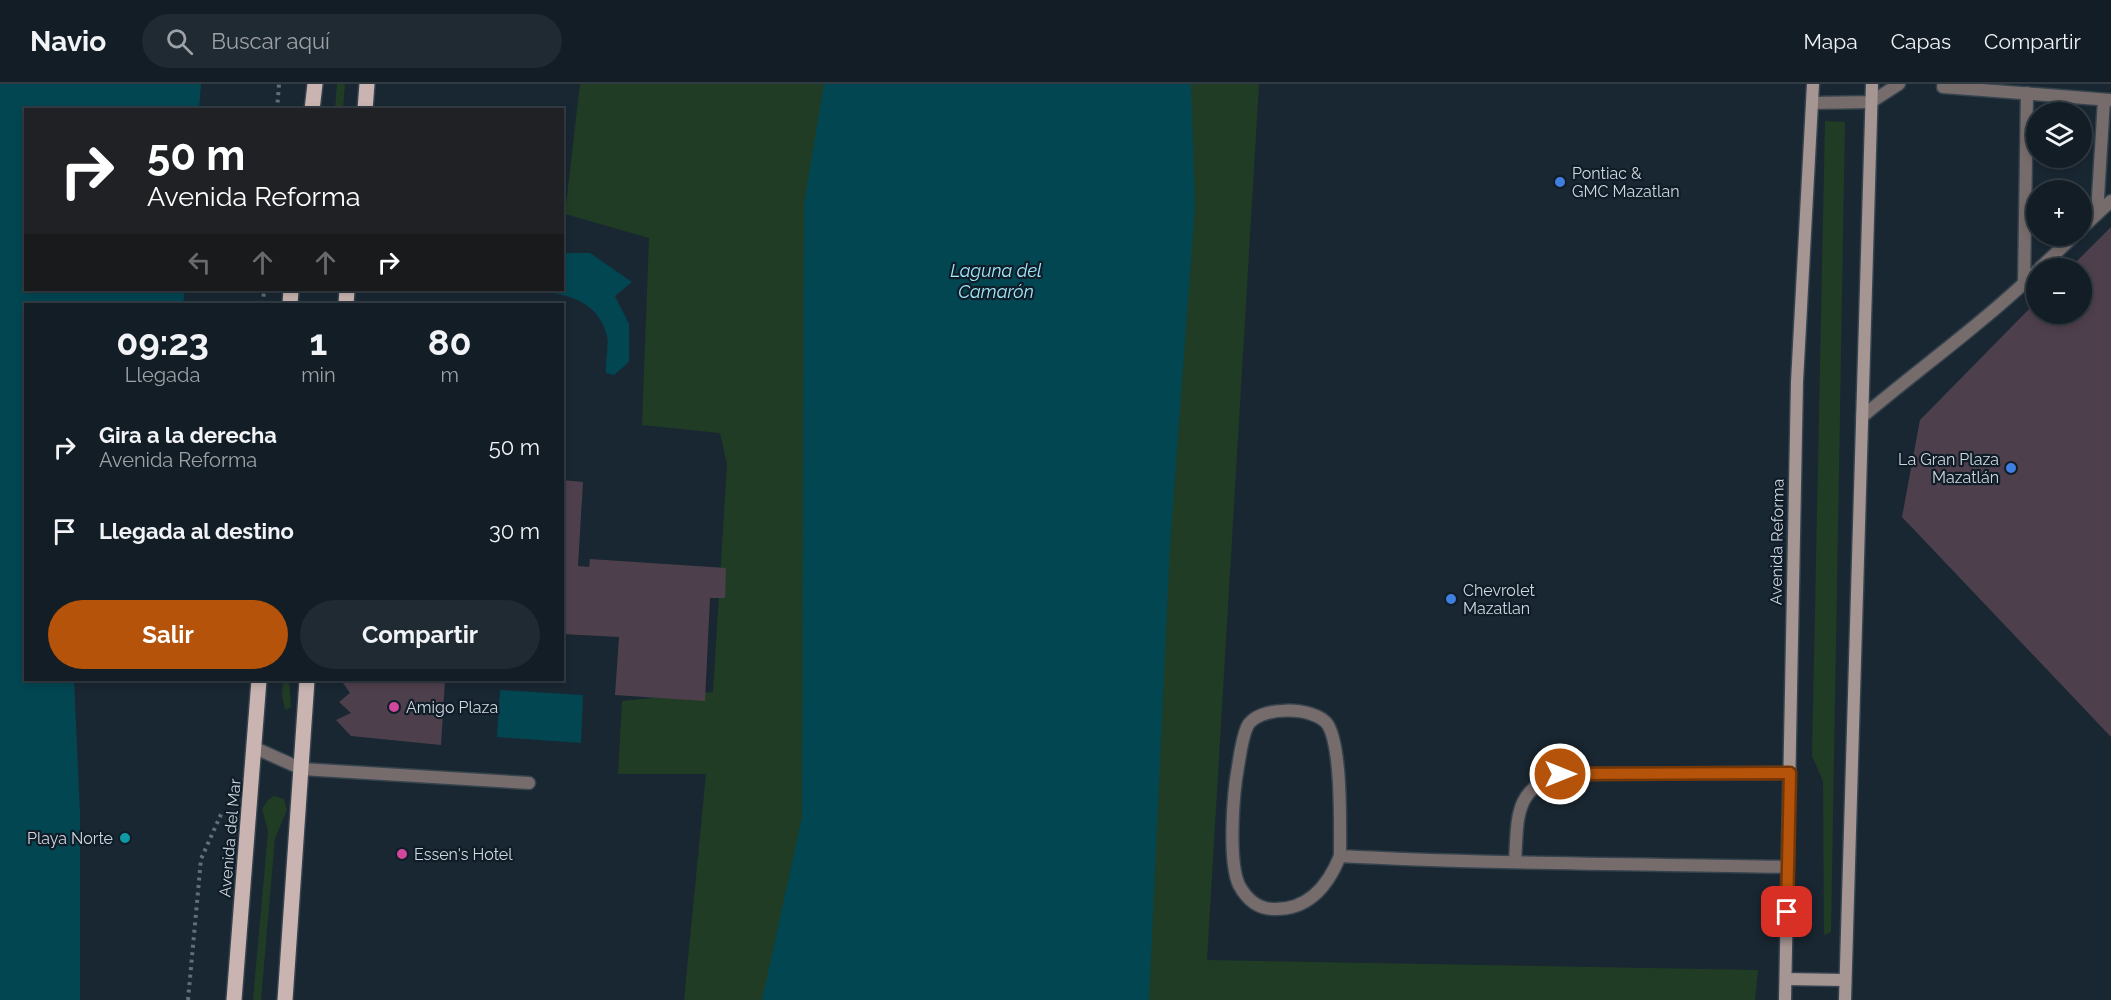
<!DOCTYPE html>
<html lang="es">
<meta charset="utf-8">
<style>
:root{--surface:#131d26;--page:#202a32;--text:#f1f3f6;--muted:#9da2a7;--line:#323b43;--accent:#b45309}
body{margin:0;font-family:Raleway,sans-serif;background:var(--page);color:var(--text);height:100vh;display:flex;flex-direction:column;font-size:22px;white-space:nowrap}
*{box-sizing:border-box;margin:0}
p{font-size:20px;color:var(--muted)}
.icon{flex:none;width:33px;height:33px;fill:none;stroke:currentColor;stroke-width:2;stroke-linecap:round;stroke-linejoin:round}
.map{position:relative;flex:1;overflow:hidden}
.details{position:absolute;left:24px;top:219px;width:540px;height:378px;display:flex;flex-direction:column;background:var(--surface);border-radius:0px;box-shadow:0 3px 9px #0003,0 0 0 2px var(--line)}
.details>*{flex:none}
.guide{position:absolute;left:24px;top:24px;width:540px;height:183px;border-radius:0px;box-shadow:0 3px 9px #0003,0 0 0 2px var(--line);background:#202124;color:#fff;overflow:hidden}
.buttons{position:absolute;left:2026px;top:18px;display:grid;gap:12px}
.buttons a{display:grid;place-items:center;width:66px;height:66px;border-radius:50%;background:var(--surface);box-shadow:0 3px 9px #0003,0 0 0 2px var(--line);font-size:30px}
.pin{position:absolute;display:grid;place-items:center;width:51px;height:51px;color:#fff;margin:-26px;border-radius:12px;box-shadow:0 3px 9px #0006}
.me{position:absolute;width:66px;margin:-33px;rotate:90deg;stroke-linejoin:round;filter:drop-shadow(0 0 4px #0008)}
.turn{display:flex;align-items:center;gap:21px;height:126px;padding:0 24px;font-size:27px}
.turn .icon{width:78px;height:78px;stroke-width:2.5}
.turn b{display:block;font-size:42px;line-height:51px}
.lanes{display:flex;align-items:center;height:57px;padding:0 24px;background:#0003;justify-content:center;gap:30px;direction:ltr}
.lanes .off{opacity:.35}
.eta{display:flex;justify-content:space-evenly;align-items:center;height:102px;text-align:center}
.eta b{font-size:36px;font-weight:700;line-height:42px}
.button{display:flex;gap:12px;margin-top:auto;padding:12px 24px}
.button a{flex:1;height:69px;border-radius:36px;background:var(--accent);color:#fff;font-size:24px;font-weight:700;line-height:69px;text-align:center}
.button a+a{background:var(--page);color:var(--text)}
ul{padding:0;list-style:none}
li{display:flex;align-items:center;gap:18px;height:84px;padding:0 24px}
li div{flex:1}
li b{display:block;font-size:22px}
li em{font-style:normal}
header{display:flex;align-items:center;gap:36px;box-sizing:border-box;height:84px;padding:0 30px;background:var(--surface);border-bottom:2px solid var(--line)}
header strong{font-size:28px}
nav{display:flex;gap:33px;margin-inline-start:auto;font-size:21px}
.search{width:420px;height:54px;background:var(--page);display:flex;align-items:center;gap:15px;box-sizing:border-box;padding:0 21px;border-radius:33px;color:var(--muted);font-size:22px}
.map>svg:first-child{display:block}
</style>
<header>
<strong>Navio</strong>
<div class="search"><svg class="icon" aria-label="search" viewBox="0 0 24 24"><circle cx="10" cy="10" r="6"/><path d="M15 15l6 6"/></svg>Buscar aquí</div>
<nav><a>Mapa</a><a>Capas</a><a>Compartir</a></nav>
</header>
<div class="map">
<svg width="2111" height="916" viewBox="0 0 2111 916">
<rect width="100%" height="100%" fill="#192732"/>
<g fill="#213c24">
<path d="M337 0H345L343 25H335Z"/>
<path d="M580 0H1259L1207 876 1758 886 1755 916H684L706 690H618L622 617 713 608 727 380 720 349 642 341 649 154 565 130Z"/>
<path d="M1825 37 1845 38 1831 848 1824 851 1823 697 1812 672Z"/>
<path d="M283 596H289L291 623 285 626 282 611Z"/>
<path d="M274 712 284 715 287 726 275 754 261 916H253L268 747 262 725 268 716Z"/>
</g>
<g fill="#024652">
<path d="M0 0H201L199 25 26 26V206H185L183 220H26V596H74L80 729V916H0Z"/>
<path d="M824 0H1191L1195 122 1170 461 1149 916H762L802 733 804 120Z"/>
<path d="M563 169H590L632 198 615 212 629 240V278L614 291 606 289C605 277 609 263 607 252 598 211 553 206 519 208L518 206H562Z"/>
<path d="M500 606 583 611 581 659 497 653Z"/>
</g>
<g fill="#4e3f4c">
<path d="M2111 143V653L1902 433 1920 336 2037 217V230H2082V184H2070Z"/>
<path d="M562 396 583 398 578 482 589 483 590 475 726 484 725 514H710L705 617 615 611 619 553 562 550Z"/>
<path d="M348 596H445L441 661 351 652 336 636 351 629 339 618 350 609 343 599Z"/>
</g>
<g fill="none" stroke-linecap="round" stroke-linejoin="round">
<g stroke="#36434e" stroke-width="15">
<g id="lane">
<path d="M1943 3 2111 16"/>
<path d="M1812 19 1871 18 1899 0"/>
<path d="M2097 129 2104 16"/>
<path d="M2082 144 2111 117"/>
<path d="M2040 184 2074 152"/>
<path d="M2024 200 2027 9"/>
<path d="M1862 333C1920 284 1982 240 2037 187"/>
<path d="M255 664 302 685 529 699"/>
<path d="M1340 772C1328 802 1308 826 1274 825 1258 825 1247 816 1239 801 1228 777 1233 710 1238 683 1240 671 1242 654 1247 643 1257 621 1316 622 1328 641 1342 665 1340 743 1340 772 1489 780 1639 780 1788 783"/>
<path d="M1515 777C1518 735 1513 705 1560 690L1790 689"/>
</g>
</g>
<g stroke="#36434e" stroke-width="15">
<g id="secondary">
<path d="M1786 895 1844 896"/>
<path d="M1785 916 1797 298 1813 0"/>
<path d="M1845 916 1872 0"/>
</g>
</g>
<g stroke="#36434e" stroke-width="18">
<g id="primary">
<path d="M312 26 315 0"/>
<path d="M365 26 367 0"/>
<path d="M290 220 291 206"/>
<path d="M346 220 347 206"/>
<path d="M234 916 259 596"/>
<path d="M285 916 307 596"/>
</g>
</g>
<g stroke="#626e78" stroke-width="4" stroke-dasharray="3 4.5" stroke-linecap="butt">
<path d="M277 26 279 0"/>
<path d="M263 220 264 206"/>
<path d="M188 916 201 775 222 728"/>
</g>
<use href="#lane" stroke="#766c6b" stroke-width="12"/>
<use href="#secondary" stroke="#a59593" stroke-width="12"/>
<use href="#primary" stroke="#c9b4b1" stroke-width="15"/>
</g>
<g fill="none" stroke-linecap="round" stroke-linejoin="round">
<g stroke="#753606" stroke-width="15">
<path id="route" d="M1560 690 1790 689 1787 828"/>
</g>
<use href="#route" stroke="#b45309" stroke-width="10"/>
</g>
<g fill="#3f7fe0" stroke="#101d28" stroke-width="2">
<circle cx="1560" cy="98" r="6"/>
<circle cx="2011" cy="384" r="6"/>
<circle cx="1451" cy="515" r="6"/>
</g>
<g fill="#d1479c" stroke="#101d28" stroke-width="2">
<circle cx="394" cy="623" r="6"/>
<circle cx="402" cy="770" r="6"/>
</g>
<circle fill="#0f9aa8" stroke="#101d28" stroke-width="2" cx="125" cy="754" r="6"/>
<g text-anchor="middle" dominant-baseline="central" stroke-width="4.5" stroke-linejoin="round" paint-order="stroke">
<g font-size="16" fill="#ced7de" stroke="#101d28" text-anchor="start">
<text x="1572" y="89">Pontiac &amp;<tspan x="1572" dy="18">GMC Mazatlan</tspan></text>
<text x="1999" y="375" text-anchor="end">La Gran Plaza<tspan x="1999" dy="18">Mazatlán</tspan></text>
<text x="1463" y="506">Chevrolet<tspan x="1463" dy="18">Mazatlan</tspan></text>
<text x="406" y="623">Amigo Plaza</text>
<text x="113" y="754" text-anchor="end">Playa Norte</text>
<text x="414" y="770">Essen's Hotel</text>
</g>
<g font-size="16" fill="#ced7de" stroke="#101d28">
<text transform="translate(1777 458) rotate(-89)">Avenida Reforma</text>
<text transform="translate(230 754) rotate(-85)">Avenida del Mar</text>
</g>
<g font-size="18" font-style="italic" fill="#a2e9fb" stroke="#101d28">
<text x="996" y="186">Laguna del<tspan x="996" dy="21">Camarón</tspan></text>
</g>
</g>
</svg>
<div class="buttons">
<a><svg class="icon" aria-label="layers" viewBox="0 0 24 24"><path d="M12 4l9 5-9 5-9-5zM3 14l9 5 9-5"/></svg></a>
<a>+</a>
<a>−</a>
</div>
<div class="pin" style="left:1787px;top:828px;background:#d93025"><svg class="icon" aria-label="arrive" viewBox="0 0 24 24"><path d="M6 21V4h12l-3 4 3 4H6"/></svg></div>
<svg class="me" style="left:1560px;top:690px" viewBox="-20 -20 40 40"><circle r="17" fill="#b45309" stroke="#fff" stroke-width="3"/><path d="M0-11L8 9 0 5-8 9z" fill="#fff"/></svg>
<div class="guide">
<div class="turn"><svg class="icon" aria-label="right" viewBox="0 0 24 24"><path d="M7 20v-9h11M14 6l5 5-5 5"/></svg><div><b>50 m</b>Avenida Reforma</div></div>
<div class="lanes"><svg class="icon off" aria-label="left" viewBox="0 0 24 24"><path d="M17 20v-9H6M10 6l-5 5 5 5"/></svg><svg class="icon off" aria-label="ahead" viewBox="0 0 24 24"><path d="M12 20V5M6 11l6-6 6 6"/></svg><svg class="icon off" aria-label="ahead" viewBox="0 0 24 24"><path d="M12 20V5M6 11l6-6 6 6"/></svg><svg class="icon" aria-label="right" viewBox="0 0 24 24"><path d="M7 20v-9h11M14 6l5 5-5 5"/></svg></div>
</div>
<section class="details">
<div class="eta">
<div><b>09:23</b><p>Llegada</p></div>
<div><b>1</b><p>min</p></div>
<div><b>80</b><p>m</p></div>
</div>
<ul>
<li><svg class="icon" aria-label="right" viewBox="0 0 24 24"><path d="M7 20v-9h11M14 6l5 5-5 5"/></svg><div><b>Gira a la derecha</b><p>Avenida Reforma</p></div><em>50 m</em></li>
<li><svg class="icon" aria-label="arrive" viewBox="0 0 24 24"><path d="M6 21V4h12l-3 4 3 4H6"/></svg><div><b>Llegada al destino</b></div><em>30 m</em></li>
</ul>
<div class="button"><a>Salir</a><a>Compartir</a></div>
</section>
</div>
